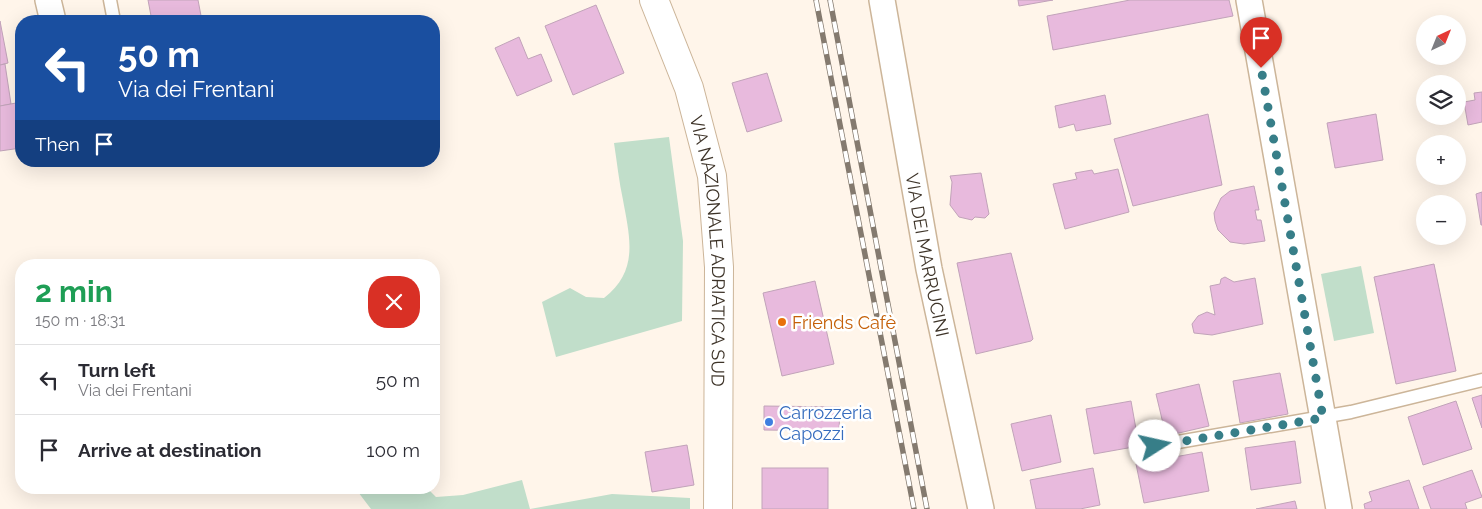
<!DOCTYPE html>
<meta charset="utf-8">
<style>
:root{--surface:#fff;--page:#f7f7f7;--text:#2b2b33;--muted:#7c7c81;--line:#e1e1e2}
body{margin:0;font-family:Raleway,sans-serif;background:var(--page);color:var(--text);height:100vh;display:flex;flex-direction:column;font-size:19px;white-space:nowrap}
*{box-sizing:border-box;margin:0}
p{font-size:16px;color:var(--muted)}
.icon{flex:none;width:28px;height:28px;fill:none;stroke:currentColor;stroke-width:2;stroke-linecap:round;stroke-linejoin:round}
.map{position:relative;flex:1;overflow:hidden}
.details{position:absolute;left:15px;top:259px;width:425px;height:235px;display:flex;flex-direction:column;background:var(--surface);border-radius:20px;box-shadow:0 5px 20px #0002}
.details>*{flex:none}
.guide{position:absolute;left:15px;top:15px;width:425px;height:152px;border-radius:20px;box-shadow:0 5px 20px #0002;background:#1a4fa0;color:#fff;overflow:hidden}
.needle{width:32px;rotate:43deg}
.controls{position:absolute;left:1416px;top:15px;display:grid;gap:10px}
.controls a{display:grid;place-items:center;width:50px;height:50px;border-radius:50%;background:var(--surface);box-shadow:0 5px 20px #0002;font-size:25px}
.pin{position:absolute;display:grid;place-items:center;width:42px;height:42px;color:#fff;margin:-51px -21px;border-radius:50% 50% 50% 0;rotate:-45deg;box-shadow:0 0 5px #0007}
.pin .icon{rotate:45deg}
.me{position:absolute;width:55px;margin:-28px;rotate:80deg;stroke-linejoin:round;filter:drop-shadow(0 0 4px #0008)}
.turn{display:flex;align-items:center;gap:18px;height:105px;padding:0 20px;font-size:22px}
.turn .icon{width:65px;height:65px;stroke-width:2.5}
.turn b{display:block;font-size:35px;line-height:42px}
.then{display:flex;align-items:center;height:48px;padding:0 20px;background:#0003;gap:10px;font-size:19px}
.round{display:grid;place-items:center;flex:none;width:52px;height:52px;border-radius:20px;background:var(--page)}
.head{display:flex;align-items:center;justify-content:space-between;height:85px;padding:0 20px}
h1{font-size:30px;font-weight:700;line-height:38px;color:#1e9e55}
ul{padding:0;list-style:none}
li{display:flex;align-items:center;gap:15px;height:70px;padding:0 20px;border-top:1px solid var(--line)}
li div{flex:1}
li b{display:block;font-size:19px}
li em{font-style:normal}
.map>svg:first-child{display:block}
</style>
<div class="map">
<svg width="1482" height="509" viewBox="0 0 1482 509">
<rect width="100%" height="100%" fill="#fff5ea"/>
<g fill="#c1deca">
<path d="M669 137 683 241 682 321 556 357 542 302 570 288 586 297 604 298C639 271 630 238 623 200 619 182 617 162 614 143Z"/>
<path d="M1361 266 1374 333 1334 341 1321 274Z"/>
<path d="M522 480 530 509 612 494 690 498V509H371L355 488H427L436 497 463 495Z"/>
</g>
<g fill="#e8badd" stroke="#c1a3b9">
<path d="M148 0H198L202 21H152Z"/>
<path d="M1018 0H1053L1019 6Z"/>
<path d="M1130 0H1229L1233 16 1053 50 1047 16Z"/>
<path d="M596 5 624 73 573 95 545 26Z"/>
<path d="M347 16 350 21H338Z"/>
<path d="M0 21 8 63 0 65Z"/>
<path d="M519 37 528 59 541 54 552 81 517 96 495 48Z"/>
<path d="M5 64 11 104 0 106V65Z"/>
<path d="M767 73 782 121 747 132 732 83Z"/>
<path d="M1482 92V122L1468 125 1464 102 1475 100 1474 93Z"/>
<path d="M1105 95 1111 124 1076 131 1074 124 1059 128 1055 106Z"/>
<path d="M16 103 21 148 0 151V106Z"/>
<path d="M1208 114 1222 185 1133 206 1114 139Z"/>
<path d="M1376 114 1383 160 1335 168 1327 123Z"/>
<path d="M1118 169 1129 212 1065 229 1053 184 1077 179 1075 173 1092 170 1094 174Z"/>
<path d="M981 173 989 214 985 218 975 217 972 220 959 217 950 205 952 182 950 176Z"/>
<path d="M1254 186 1259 210H1255L1257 220H1261L1265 241 1244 244 1230 242 1218 230 1215 221 1214 213 1221 198 1230 191Z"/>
<path d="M1482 192V225H1481L1476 194Z"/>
<path d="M1011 253 1033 339 1031 341 976 354 957 263Z"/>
<path d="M1434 264 1456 371 1396 384 1374 277Z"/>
<path d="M1225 277 1234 282 1255 278 1263 324 1212 335 1194 333 1192 324 1198 316 1207 312 1215 315 1210 286 1220 284 1221 279Z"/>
<path d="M815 281 834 364 782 376 763 293Z"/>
<path d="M1280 373 1288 414 1240 423 1233 381Z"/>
<path d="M1199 384 1209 426 1166 436 1156 394Z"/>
<path d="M1482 395V428L1472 398Z"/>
<path d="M1131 401 1139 446 1094 454 1086 409Z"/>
<path d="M1456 401 1472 449 1423 465 1408 417Z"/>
<path d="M764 406 840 407 839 431 764 430Z"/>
<path d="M1051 415 1061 462 1022 471 1011 424Z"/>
<path d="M1295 441 1301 483 1251 490 1245 448Z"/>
<path d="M687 445 694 485 652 492 645 452Z"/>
<path d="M1202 452 1209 491 1144 503 1136 464Z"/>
<rect x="762" y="468" width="66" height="41"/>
<path d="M1093 468 1100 505 1080 509H1036L1030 480Z"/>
<path d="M1472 470 1482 497 1465 503 1467 509H1431L1423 487Z"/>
<path d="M1409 480 1419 509H1365L1364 504 1372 501 1369 492Z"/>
<path d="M1295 501 1297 509H1256Z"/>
</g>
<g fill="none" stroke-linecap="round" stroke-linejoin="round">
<g stroke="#ccb599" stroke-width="15">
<g id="lane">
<path d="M110 0 114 21"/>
<path d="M1155 446 1351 412 1482 380"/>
</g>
</g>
<g stroke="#ccb599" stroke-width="28">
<g id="street">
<path d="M48 0 53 21"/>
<path id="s1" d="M882 0 929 269 981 509"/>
<path d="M1249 0 1339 509"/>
</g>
</g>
<g stroke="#ccb599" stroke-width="30">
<g id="secondary">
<path id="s2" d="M654 0 689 88 712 176 719 267 718 509"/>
</g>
</g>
<use href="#lane" stroke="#fff" stroke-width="12"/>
<use href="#street" stroke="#fff" stroke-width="25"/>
<use href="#secondary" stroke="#fff" stroke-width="28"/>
<g stroke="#847a6f" stroke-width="5.5">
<g id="rail">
<path d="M816 0 914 509"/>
<path d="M830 0 927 509"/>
</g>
</g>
<use href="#rail" stroke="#fff" stroke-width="4" stroke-dasharray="11" stroke-linecap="butt"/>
</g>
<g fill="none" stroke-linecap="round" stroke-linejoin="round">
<path stroke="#377e88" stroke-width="9" stroke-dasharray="0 16.2" d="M1155 446 1323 418 1261 68"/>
</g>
<circle fill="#e8710a" stroke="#fff" stroke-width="2" cx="782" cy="322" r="5"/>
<circle fill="#3f7fe0" stroke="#fff" stroke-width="2" cx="769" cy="422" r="5"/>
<g text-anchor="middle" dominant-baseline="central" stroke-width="5" stroke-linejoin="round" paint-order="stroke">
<g font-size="18" fill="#3d3328" stroke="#fff">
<text stroke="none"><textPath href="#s2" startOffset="260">VIA NAZIONALE ADRIATICA SUD</textPath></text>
<text stroke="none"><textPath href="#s1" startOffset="259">VIA DEI MARRUCINI</textPath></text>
</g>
<g font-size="18" fill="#c56008" stroke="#fff" text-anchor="start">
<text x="792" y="322">Friends Cafè</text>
</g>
<g font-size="18" fill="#366cbe" stroke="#fff" text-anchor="start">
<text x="779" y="412">Carrozzeria<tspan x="779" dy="21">Capozzi</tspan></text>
</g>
</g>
</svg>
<div class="controls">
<a><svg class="needle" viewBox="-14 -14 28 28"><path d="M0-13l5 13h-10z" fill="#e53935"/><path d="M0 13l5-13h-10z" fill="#7c7c81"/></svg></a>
<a><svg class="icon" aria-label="layers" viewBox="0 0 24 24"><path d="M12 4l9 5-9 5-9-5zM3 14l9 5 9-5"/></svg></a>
<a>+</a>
<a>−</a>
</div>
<div class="pin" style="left:1261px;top:68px;background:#d93025"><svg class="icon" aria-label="arrive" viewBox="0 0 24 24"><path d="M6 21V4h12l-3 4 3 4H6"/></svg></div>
<svg class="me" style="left:1155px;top:446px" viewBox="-20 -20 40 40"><circle r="19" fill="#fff"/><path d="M0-13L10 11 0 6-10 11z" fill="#377e88"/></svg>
<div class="guide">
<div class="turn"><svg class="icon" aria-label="left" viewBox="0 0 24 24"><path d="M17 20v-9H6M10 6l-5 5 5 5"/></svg><div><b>50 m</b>Via dei Frentani</div></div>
<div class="then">Then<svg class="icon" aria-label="arrive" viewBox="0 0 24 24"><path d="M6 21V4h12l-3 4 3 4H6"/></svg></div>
</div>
<section class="details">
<div class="head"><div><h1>2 min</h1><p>150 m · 18:31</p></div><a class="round" style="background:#d93025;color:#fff"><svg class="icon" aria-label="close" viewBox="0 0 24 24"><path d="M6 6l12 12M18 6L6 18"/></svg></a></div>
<ul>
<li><svg class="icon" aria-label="left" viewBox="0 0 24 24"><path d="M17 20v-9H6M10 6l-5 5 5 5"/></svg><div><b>Turn left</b><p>Via dei Frentani</p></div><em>50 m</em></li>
<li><svg class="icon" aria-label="arrive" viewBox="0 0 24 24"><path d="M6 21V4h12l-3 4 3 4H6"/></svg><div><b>Arrive at destination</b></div><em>100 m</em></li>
</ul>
</section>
</div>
